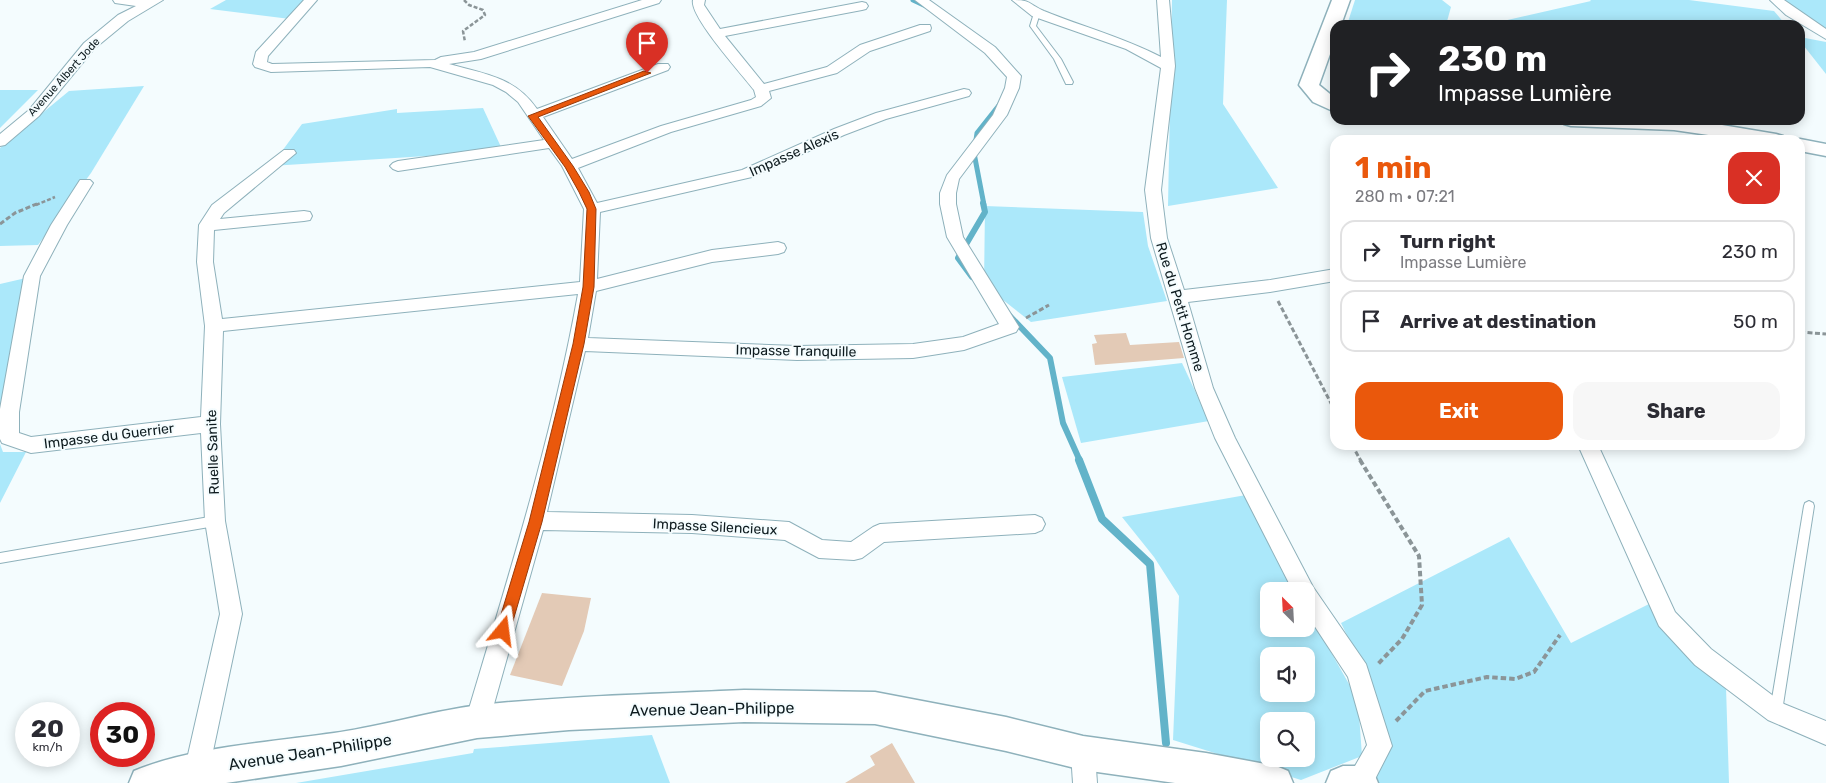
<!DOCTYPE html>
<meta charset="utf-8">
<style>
:root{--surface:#fff;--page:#f7f7f7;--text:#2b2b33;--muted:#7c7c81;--line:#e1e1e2;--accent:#ea580c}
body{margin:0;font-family:Rubik,sans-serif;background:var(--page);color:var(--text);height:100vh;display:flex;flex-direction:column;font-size:19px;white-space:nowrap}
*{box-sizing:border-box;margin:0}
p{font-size:16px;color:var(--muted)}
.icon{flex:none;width:28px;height:28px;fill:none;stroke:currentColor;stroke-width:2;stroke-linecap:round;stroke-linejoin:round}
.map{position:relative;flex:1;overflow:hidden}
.sheet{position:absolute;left:1330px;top:135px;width:475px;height:315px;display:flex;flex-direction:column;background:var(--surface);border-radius:15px;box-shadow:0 2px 12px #0003}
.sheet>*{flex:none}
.top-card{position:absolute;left:1330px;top:20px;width:475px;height:105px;border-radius:15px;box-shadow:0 2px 12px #0003;background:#202124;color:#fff;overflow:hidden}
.needle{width:32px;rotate:336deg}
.controls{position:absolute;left:1260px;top:582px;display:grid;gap:10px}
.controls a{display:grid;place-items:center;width:55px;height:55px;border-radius:10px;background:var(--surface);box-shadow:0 2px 12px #0003;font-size:25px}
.speed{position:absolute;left:15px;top:702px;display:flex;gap:10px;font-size:25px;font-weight:700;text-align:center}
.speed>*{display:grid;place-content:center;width:65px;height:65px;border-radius:50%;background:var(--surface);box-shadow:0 2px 12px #0003;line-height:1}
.speed small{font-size:12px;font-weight:400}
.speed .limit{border:8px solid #d22;background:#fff;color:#111}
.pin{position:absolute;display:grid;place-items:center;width:42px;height:42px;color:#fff;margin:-51px -21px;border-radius:50% 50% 50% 0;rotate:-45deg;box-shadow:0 0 5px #0007}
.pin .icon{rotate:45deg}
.me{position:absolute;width:55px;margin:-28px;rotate:16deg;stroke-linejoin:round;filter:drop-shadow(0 0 4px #0008)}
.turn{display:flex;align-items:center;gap:18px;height:105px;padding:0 25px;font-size:22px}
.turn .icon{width:65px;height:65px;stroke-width:2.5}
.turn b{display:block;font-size:35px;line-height:42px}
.round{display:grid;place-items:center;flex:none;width:52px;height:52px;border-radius:15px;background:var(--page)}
.summary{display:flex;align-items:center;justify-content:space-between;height:85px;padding:0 25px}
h1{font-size:30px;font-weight:700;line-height:38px;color:var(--accent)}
.button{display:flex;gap:10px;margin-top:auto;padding:10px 25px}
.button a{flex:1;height:58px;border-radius:15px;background:var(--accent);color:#fff;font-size:20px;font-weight:700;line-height:58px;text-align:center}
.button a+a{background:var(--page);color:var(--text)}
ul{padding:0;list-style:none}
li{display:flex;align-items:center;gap:15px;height:62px;margin:0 10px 8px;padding:0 15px;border:2px solid var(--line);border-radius:15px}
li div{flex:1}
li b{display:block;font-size:19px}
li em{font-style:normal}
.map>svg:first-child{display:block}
</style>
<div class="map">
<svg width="1826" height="783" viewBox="0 0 1826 783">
<rect width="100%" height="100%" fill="#f4fcfe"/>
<g fill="#abe8fa" fill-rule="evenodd">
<path d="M226 0H317L298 20 210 9Z"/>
<path d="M1172 0H1227L1223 104 1278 188 1168 206Z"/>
<path d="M1355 0H1442L1451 7 1446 25H1347Z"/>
<path d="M1590 0H1689L1774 11 1786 25H1707L1681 22 1680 25H1512L1503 21 1591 1Z"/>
<path d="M1785 0H1826V31Z"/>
<path d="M1800 37 1826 42V74L1800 41Z"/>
<path d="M144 86 91 173 38 245 0 246V148L69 91Z"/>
<path d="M0 90H38L0 128Z"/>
<path d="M483 108 501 147 473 153 271 166 302 124 397 109V113Z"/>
<path d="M985 206 1143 212 1148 246 1167 301 1031 322 984 285Z"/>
<path d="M26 278 0 420V284Z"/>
<path d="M1182 363 1209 421 1081 443 1062 377Z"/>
<path d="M0 444 3 452H26L0 503Z"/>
<path d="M1246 495 1297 591H1269V629H1306V608L1358 700 1362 756 1301 780 1173 740 1179 596 1154 557 1122 517ZM1269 656H1306V694H1269ZM1269 721H1306V759H1269Z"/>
<path d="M1509 537 1571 643 1651 603 1726 687 1729 783H1373L1364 670 1341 623Z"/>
<path d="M652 735 670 783H296L473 753 474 749Z"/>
</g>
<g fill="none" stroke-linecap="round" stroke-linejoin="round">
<g stroke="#62b3c9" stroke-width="5">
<path d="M913 0 928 7"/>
<path d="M984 205 974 153 977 133 1000 104"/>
</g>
<g stroke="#62b3c9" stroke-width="6">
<path d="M972 277 958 258 985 212 983 203"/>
<path d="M1007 313 1050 358 1063 423 1080 461"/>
</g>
<path stroke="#62b3c9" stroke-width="8" d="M1079 460 1102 519 1150 564 1166 743"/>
</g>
<g fill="#e3cab6">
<path d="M1126 333 1130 345 1179 342 1184 358 1095 365 1092 344 1097 343 1094 335Z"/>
<path d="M542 593 591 598 584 631 562 686 510 675Z"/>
<path d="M892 743 915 783H845L875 765 870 756Z"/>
</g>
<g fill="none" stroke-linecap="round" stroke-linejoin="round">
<g stroke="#8eb1bb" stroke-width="2">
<g id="lane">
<path d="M1037 11 1040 13 1036 26 1061 59 1073 82 1072 84H1066L1054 59 1030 26 1034 13Z"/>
<path d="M1809 501 1813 503 1814 506 1782 711 1780 715 1776 717 1772 715 1770 711 1804 506 1805 503Z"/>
<path d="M215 516 219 518 221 521 219 524 215 526 0 563V553Z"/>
</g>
</g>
<g stroke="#8eb1bb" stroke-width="2">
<g id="street">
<path d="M113 0H163L128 21 94 49 39 116 5 145 0 146V134L29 110 84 43 118 15 136 6 115 3Z"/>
<path d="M304 0H317L268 56 267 62 272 64 435 60 441 57 474 52 642 0H661L659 3 481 59 449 64C485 74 515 77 537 109L658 64H668L670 67 668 70 543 117 572 159 661 126 751 100 756 97 754 90C742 74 689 16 693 0H705L704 5 720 29 862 2 866 3 868 6 866 9 862 10 725 36 764 84 827 67 860 45 920 25H930L931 28 930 31 870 51 837 73 769 91 771 98 761 106 671 132 578 168 597 203 742 170 834 129 876 113 964 89 969 90 971 93 969 96 886 119 844 135 752 177 600 212 597 279 712 250 778 242 784 244 786 248 784 252 778 254 712 262 596 291 588 338 797 346 913 344 963 337 999 324 947 237 940 204V193L947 175 993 115 1005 88 1007 77 985 53 915 0H929L995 47 1021 76 1019 88 1007 115 959 179 956 193V204L963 237 1019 327 1016 332 964 350 913 358 797 360 585 351 547 512 692 515 789 522 822 540 851 542 873 527 880 524 1035 515 1042 518 1045 524 1042 530 1035 533 884 542 862 558 854 560 819 558 785 540 692 533 543 530 489 722 485 730 477 734 469 730 465 722C507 581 552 439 578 294L223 331 220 424 225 521 242 614 209 770 204 783H179L185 768 220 614 205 521 201 433 31 453 2 443 0 439V409L24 276 51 225 80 180H90L93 183 67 225 40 276 19 412V433L31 437 201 417 205 326 197 262 199 225 212 205 284 150H294L296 153 224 213 220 219 304 211 310 212 312 216 310 220 304 221 214 230 213 262 222 319 580 282 584 209 562 166 549 148 398 171 393 169 390 166 393 163 398 161 544 140 518 102 506 92 493 85 430 67 271 72 255 67 253 64 256 52Z"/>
<path d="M1012 0C1032 0 1028 4 1044 11 1083 27 1123 37 1161 57L1157 0H1169L1175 66 1161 190 1167 238 1184 290 1270 280 1335 269V281L1270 292 1188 302 1213 388 1235 438 1313 587 1366 664 1392 746 1373 783H1348L1351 773 1367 745 1348 677 1306 613V591H1293L1215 438 1195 388 1151 238 1145 190 1161 68 1126 49 1032 16Z"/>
<path d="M1770 0H1784L1826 29V39L1786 15Z"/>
<path d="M1578 445H1598L1675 612 1711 649 1784 704 1826 721V745L1768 720 1695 665 1659 626Z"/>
<path d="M1083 741 1092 744 1095 753 1097 783H1073L1071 753 1074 744Z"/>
</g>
</g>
<g stroke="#8eb1bb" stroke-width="3">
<g id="secondary">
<path d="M1332 0H1350L1341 25H1335V40L1319 85 1335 98V112L1313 102 1299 85Z"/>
<path d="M1561 120H1692L1776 134 1783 136 1786 140H1743L1674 130 1571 126 1564 124Z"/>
<path d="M1800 139 1826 144V156L1800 151V140H1795Z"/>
<path d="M744 690 875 692 1006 717 1083 736 1206 753 1276 766 1288 771 1293 783H1175L1083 770 1006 751 875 724 744 722 569 730 477 738 341 766 226 783H129L134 771C191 747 272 742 334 733 383 726 431 711 479 705 567 696 656 694 744 690Z"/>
<path d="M1343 766H1361L1373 771 1378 783H1326L1331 771Z"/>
</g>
</g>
<g stroke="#8b9598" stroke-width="2.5" stroke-dasharray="4 2" stroke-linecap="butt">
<path d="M464 0 469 5 483 10 485 15 463 31 465 42"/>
<path d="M36 205 55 197"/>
</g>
<g stroke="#8b9598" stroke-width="3" stroke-dasharray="5 2.5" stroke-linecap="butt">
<path d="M0 224 15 213 39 203"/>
<path d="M1278 301 1335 411"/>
<path d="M1026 318 1049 305"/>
<path d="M1800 332 1826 334"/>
<path d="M1352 445 1361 461"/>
</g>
<g stroke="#8b9598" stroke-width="4" stroke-dasharray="5.5 3" stroke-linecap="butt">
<path d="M1360 460 1419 556 1422 605 1402 639 1377 665"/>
<path d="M1396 721 1425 691 1487 677 1515 679 1534 672 1560 635"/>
</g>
<use href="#lane" fill="#fff" fill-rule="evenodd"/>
<use href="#street" fill="#fff" fill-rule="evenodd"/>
<use href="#secondary" fill="#fff" fill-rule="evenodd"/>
</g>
<path fill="#ea580c" stroke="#983908" d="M644 71 651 73 538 117 573 166 589 192 596 209 594 287 584 344 542 522 510 631 508 635 503 637 498 635 496 631 529 522 573 344 583 287 587 209 579 192 565 167 528 116Z"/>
<g text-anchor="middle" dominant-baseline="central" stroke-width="4" stroke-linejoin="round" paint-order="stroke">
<g font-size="11" fill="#0e1b1f" stroke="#f4fcfe">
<text transform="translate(64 77) rotate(-48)">Avenue Albert Jode</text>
</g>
<g font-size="14" fill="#0e1b1f" stroke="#f4fcfe">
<text transform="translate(794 153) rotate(-24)">Impasse Alexis</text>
<text transform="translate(1180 307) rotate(73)">Rue du Petit Homme</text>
<text transform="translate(796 351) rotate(1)">Impasse Tranquille</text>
<text transform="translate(109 436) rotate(-7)">Impasse du Guerrier</text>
<text transform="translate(213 452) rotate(-92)">Ruelle Sanite</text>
<text transform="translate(715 527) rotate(3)">Impasse Silencieux</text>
</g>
<g font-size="16" fill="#0e1b1f" stroke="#f4fcfe">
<text transform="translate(712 709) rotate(-1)">Avenue Jean-Philippe</text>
<text transform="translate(310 752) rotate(-9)">Avenue Jean-Philippe</text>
</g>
</g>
</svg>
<div class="controls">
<a><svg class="needle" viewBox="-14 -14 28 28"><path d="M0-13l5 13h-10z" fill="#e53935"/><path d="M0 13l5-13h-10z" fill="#7c7c81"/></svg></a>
<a><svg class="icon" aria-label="sound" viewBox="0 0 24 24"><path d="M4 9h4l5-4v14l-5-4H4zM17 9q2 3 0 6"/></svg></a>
<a><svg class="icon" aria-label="search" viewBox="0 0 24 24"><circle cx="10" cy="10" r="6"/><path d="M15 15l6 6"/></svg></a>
</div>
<div class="speed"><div>20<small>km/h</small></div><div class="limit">30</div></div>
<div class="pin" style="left:647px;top:73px;background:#d93025"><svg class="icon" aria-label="arrive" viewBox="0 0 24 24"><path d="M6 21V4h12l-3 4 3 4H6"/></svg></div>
<svg class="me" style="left:503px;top:631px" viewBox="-20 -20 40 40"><path d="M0-17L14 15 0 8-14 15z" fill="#ea580c" stroke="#fff" stroke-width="4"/></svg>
<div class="top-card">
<div class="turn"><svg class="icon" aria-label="right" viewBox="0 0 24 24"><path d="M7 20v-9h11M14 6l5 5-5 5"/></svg><div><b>230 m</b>Impasse Lumière</div></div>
</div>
<section class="sheet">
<div class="summary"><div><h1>1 min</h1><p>280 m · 07:21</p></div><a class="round" style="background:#d93025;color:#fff"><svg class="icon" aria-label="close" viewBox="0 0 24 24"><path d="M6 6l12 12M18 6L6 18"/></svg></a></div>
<ul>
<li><svg class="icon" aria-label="right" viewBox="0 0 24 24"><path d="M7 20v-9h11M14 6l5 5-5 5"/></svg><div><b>Turn right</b><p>Impasse Lumière</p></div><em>230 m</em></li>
<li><svg class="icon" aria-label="arrive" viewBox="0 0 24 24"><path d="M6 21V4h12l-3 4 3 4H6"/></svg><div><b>Arrive at destination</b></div><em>50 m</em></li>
</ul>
<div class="button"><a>Exit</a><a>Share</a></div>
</section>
</div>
